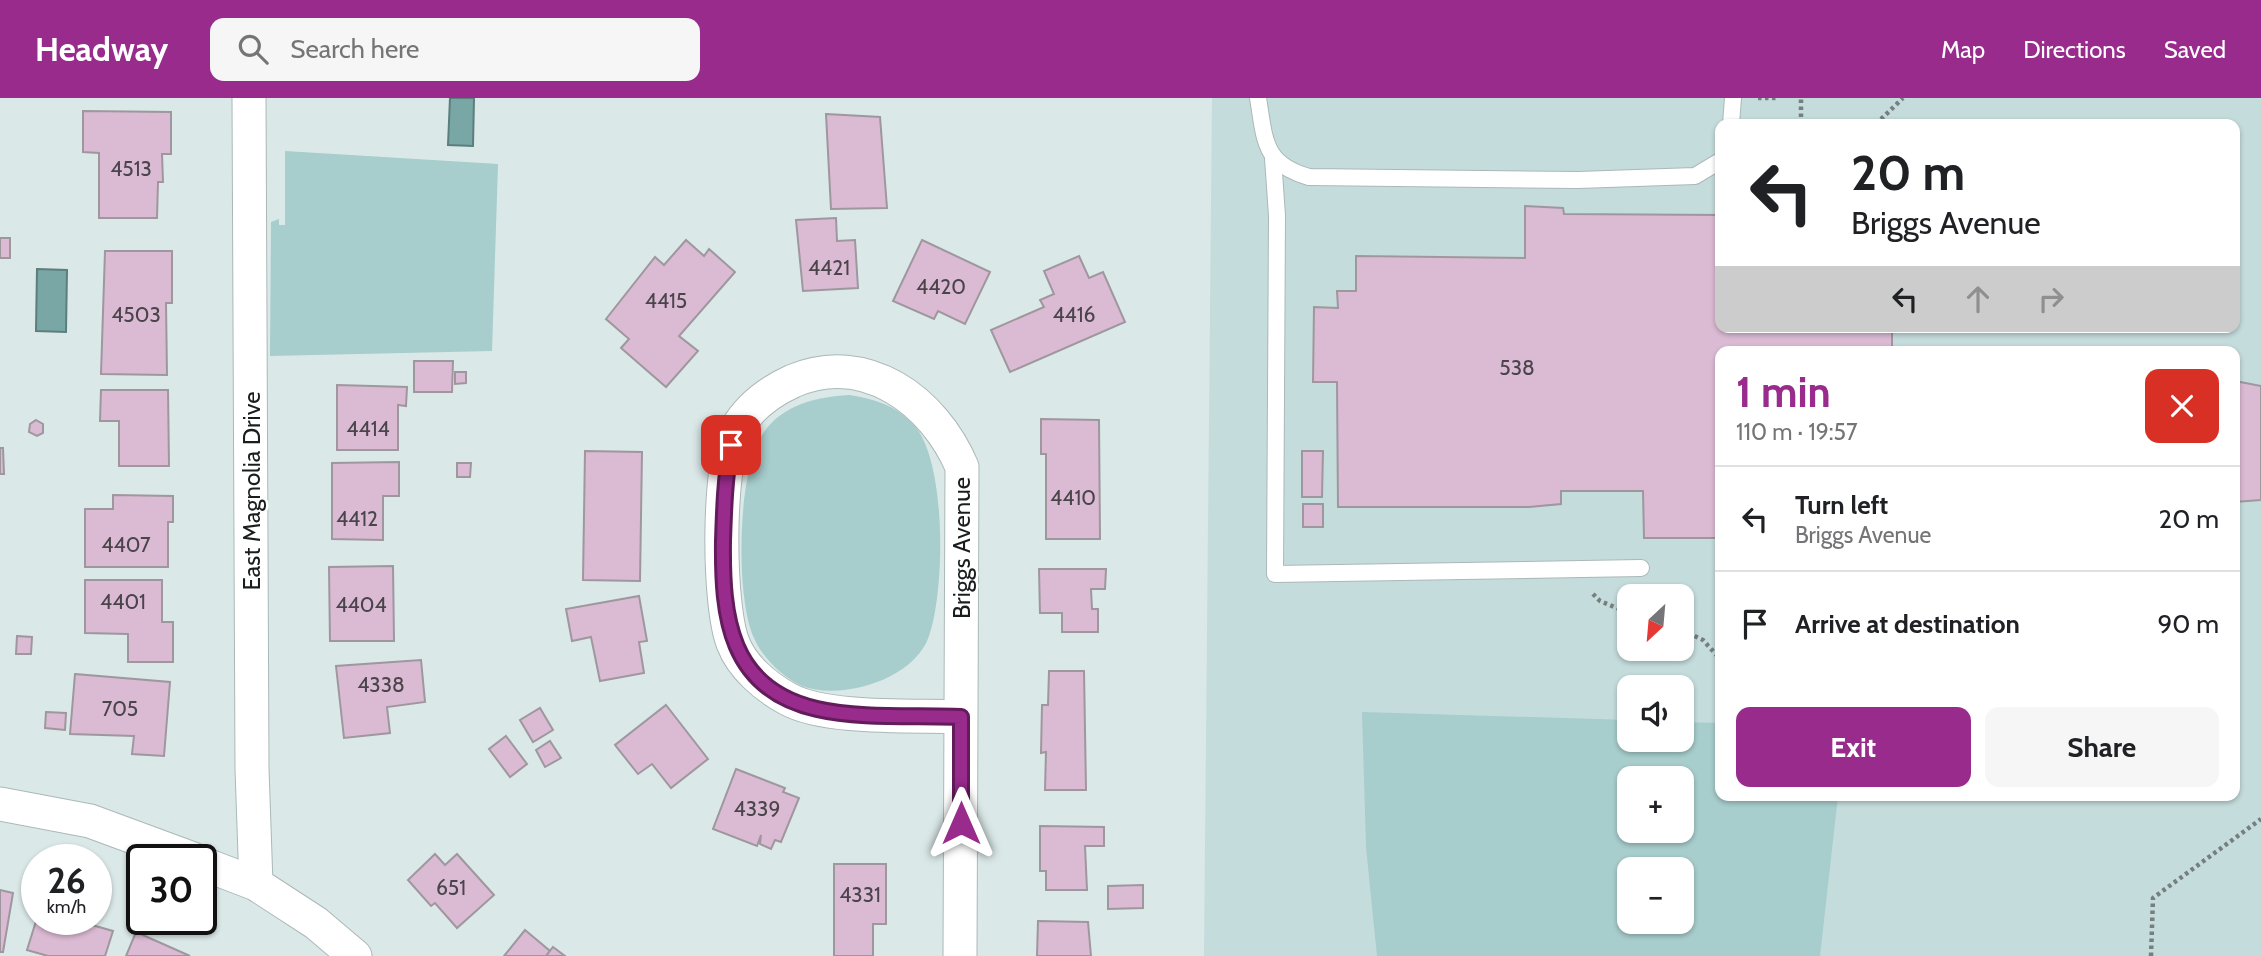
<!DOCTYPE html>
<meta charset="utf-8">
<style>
:root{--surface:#fff;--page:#f6f6f6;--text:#202124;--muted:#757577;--line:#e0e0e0;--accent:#982b8c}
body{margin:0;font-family:Cabin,sans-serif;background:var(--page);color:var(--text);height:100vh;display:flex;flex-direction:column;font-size:26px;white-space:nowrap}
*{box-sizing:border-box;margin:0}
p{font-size:23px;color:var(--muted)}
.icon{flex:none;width:38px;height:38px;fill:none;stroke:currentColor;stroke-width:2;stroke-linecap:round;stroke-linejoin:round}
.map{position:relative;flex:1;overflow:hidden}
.sheet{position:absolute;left:1715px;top:248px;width:525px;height:455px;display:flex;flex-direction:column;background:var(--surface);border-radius:14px;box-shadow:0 2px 5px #0004}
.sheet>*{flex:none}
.top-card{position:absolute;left:1715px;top:21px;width:525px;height:214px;border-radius:14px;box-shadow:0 2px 5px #0004;background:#fff;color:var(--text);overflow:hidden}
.needle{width:46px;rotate:206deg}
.fabs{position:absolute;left:1617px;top:486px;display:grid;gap:14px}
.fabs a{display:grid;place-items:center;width:77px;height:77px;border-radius:14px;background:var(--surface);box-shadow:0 2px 5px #0004;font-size:35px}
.speed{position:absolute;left:21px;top:746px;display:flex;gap:14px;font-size:35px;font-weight:700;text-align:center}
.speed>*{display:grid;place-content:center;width:91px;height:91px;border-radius:50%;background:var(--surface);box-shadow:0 2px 5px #0004;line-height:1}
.speed small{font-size:18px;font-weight:400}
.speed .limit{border:4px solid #111;border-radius:10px;background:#fff;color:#111}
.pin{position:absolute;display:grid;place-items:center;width:60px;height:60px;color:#fff;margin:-30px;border-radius:14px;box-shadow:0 4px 10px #0006}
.me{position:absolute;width:77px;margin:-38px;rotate:0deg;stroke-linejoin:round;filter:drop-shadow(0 0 5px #0008)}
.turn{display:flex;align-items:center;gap:24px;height:147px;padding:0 21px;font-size:32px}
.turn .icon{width:91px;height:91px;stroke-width:2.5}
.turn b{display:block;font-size:49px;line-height:60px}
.lanes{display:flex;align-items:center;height:66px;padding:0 21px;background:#0003;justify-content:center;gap:35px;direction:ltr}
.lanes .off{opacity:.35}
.round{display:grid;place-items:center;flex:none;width:74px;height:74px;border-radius:14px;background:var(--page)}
.overview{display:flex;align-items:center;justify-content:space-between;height:119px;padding:0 21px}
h1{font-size:42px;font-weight:700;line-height:52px;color:var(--accent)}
.action{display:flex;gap:14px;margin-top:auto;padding:14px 21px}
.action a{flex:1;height:80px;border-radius:14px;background:var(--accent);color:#fff;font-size:28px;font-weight:700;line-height:80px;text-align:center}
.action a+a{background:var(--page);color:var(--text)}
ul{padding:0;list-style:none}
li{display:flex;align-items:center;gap:21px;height:105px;padding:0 21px;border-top:2px solid var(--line)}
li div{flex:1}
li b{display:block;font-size:26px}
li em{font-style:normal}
header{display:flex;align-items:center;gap:42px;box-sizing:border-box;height:98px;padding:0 35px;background:var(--accent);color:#fff}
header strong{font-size:33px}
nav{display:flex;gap:38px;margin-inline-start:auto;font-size:24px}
.search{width:490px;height:63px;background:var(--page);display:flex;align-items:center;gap:18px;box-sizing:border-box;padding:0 24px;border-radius:14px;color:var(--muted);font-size:26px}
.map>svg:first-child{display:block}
</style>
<header>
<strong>Headway</strong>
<div class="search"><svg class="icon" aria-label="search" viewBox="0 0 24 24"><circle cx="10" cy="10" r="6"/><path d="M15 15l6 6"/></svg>Search here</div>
<nav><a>Map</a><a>Directions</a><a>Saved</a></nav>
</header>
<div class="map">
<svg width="2261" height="858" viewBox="0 0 2261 858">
<rect width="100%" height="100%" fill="#dae8e7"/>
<path fill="#c5dcdc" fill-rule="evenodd" d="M1212 0H2261V858H1204ZM1720 26H2235V229H1720ZM1720 254H2235V698H1720ZM1629 499H1682V551H1629ZM1629 590H1682V642H1629ZM1629 681H1682V733H1629ZM1629 772H1682V824H1629Z"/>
<g fill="#a7cdcc" fill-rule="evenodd">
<path d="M285 53 498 66 492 253 270 258 271 124 279 121V127H285Z"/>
<path d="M849 297C874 301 896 307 914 327 947 364 945 493 929 538 915 581 842 603 802 588 783 580 762 559 754 540 735 499 737 370 764 334 784 306 817 299 849 297Z"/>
<path d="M1362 614 1629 622V642H1682V624L1720 625V698H1838L1820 858H1377L1366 749ZM1629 681H1682V733H1629ZM1629 772H1682V824H1629Z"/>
</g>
<g fill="#79a7a6" stroke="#5c7e7d" stroke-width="2">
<path d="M450 0H474L473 48 448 47Z"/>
<path d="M37 171 67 172 66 234 36 233Z"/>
</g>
<g fill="#dbbbd4" stroke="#9f979e" stroke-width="2">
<path d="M83 13 171 14V56H162L163 84H158L157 120H99V55L83 54Z"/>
<path d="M826 16 880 19 887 110 831 111Z"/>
<path d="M1525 108 1563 110 1564 116 1720 117V229H1892V254H1720V440H1644L1643 393H1561V406L1529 409H1338L1337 284H1313L1314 209 1338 210 1337 193H1356V158L1525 160Z"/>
<path d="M836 120 837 143 855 142 858 190 803 193 796 122Z"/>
<rect x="0" y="140" width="10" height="20"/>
<path d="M686 142 704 158 709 151 735 174 679 238 698 253 666 289 621 250 629 241 606 221 655 159 664 167Z"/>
<path d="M922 142 990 174 965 226 938 213 934 221 893 203Z"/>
<path d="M105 153H172V205H166L167 277 101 276Z"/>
<path d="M1079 158 1089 180 1103 174 1125 224 1010 274 991 232 1044 209 1040 202 1054 196 1044 173Z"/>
<path d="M414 263H453L452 294H414Z"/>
<path d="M455 274H466V285L455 286Z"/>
<path d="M2235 283 2261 288V402L2235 404Z"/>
<path d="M337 287 407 289 406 308 398 307V352H337Z"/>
<path d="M101 292H168L169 368H119V323H100Z"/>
<path d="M1041 321 1099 322 1100 441H1046V356H1041Z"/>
<path d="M36 322 43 326V335L37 338 29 334 30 326Z"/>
<path d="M0 350H3L4 376H0Z"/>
<path d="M585 353 642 354 640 483 583 482Z"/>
<path d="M1302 353H1323L1322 399H1302Z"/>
<path d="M399 364V398H383V442L332 441V365Z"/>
<path d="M457 365H471L470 379H457Z"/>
<path d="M113 397 173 398V424H168V469H85V411H113Z"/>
<rect x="1303" y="406" width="20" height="23"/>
<path d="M393 468 394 543H330L329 469Z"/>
<path d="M1039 471H1106L1105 491H1091L1092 511H1098V534H1062V515H1040Z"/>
<path d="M85 482H162V524H173V564H128V536L85 535Z"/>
<path d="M639 498 647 543 639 544 644 575 600 583 591 539 572 543 566 511Z"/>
<path d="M17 538 32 539 31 556H16Z"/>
<path d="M421 562 425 604 387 609 390 635 344 640 336 568Z"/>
<path d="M1049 573H1084L1086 692H1045L1046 654 1041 655 1042 607H1048Z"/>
<path d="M75 576 170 584 164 658 132 656 134 638 70 636Z"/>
<path d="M666 607 708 661 671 690 652 666 638 676 615 647Z"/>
<path d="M540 610 553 632 533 644 520 622Z"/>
<path d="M46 614 66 615 65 632 45 630Z"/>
<path d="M506 638 527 666 510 679 489 651Z"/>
<path d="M550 643 561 660 545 669 536 652Z"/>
<path d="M736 671 785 690 783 694 799 700 781 744 775 742 771 751 760 746 761 737 757 748 713 731Z"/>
<path d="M1040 728 1104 729V748H1085L1087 792H1046V773H1040Z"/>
<path d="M435 756 445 767 457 756 494 797 457 830 435 805 431 808 408 782Z"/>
<path d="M834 766H886V826H873V858H834Z"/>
<path d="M1143 787V810L1108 811V788Z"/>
<path d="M0 792 13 795 3 854H0Z"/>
<path d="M37 820 87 821 85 825 113 833 105 858H48L27 852Z"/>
<path d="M1038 823 1088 824 1091 858H1037Z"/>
<path d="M525 832 550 853 546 858H504Z"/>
<path d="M136 834 190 858H126Z"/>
<path d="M553 849 565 858H546Z"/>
</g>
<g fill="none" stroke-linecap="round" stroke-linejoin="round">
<g stroke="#abb8b8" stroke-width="18">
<g id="lane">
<path d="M1258 0C1265 42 1263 66 1309 79L1578 82 1695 78 1720 63"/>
<path d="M1731 26 1733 0"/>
<path d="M1273 60 1277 118 1275 476 1641 470"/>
</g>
</g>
<g stroke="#abb8b8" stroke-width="35">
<g id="street">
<path d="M249 0 252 671 256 786"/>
<path d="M0 706 90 723 193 761"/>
<path d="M201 765 256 786 316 825 355 858"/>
<path d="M960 858 962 369C934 303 866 252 793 283 771 293 750 308 737 330 717 366 718 507 733 545 742 569 766 589 788 601 826 622 915 617 961 619"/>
</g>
</g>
<g stroke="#767f7e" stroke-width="4.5" stroke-dasharray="3.5 3.5" stroke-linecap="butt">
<path d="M1758 0H1779"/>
<path d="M1801 26V0"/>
<path d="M1876 26 1903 0"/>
<path d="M1593 496 1600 503 1629 515"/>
<path d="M1682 532 1703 542 1720 561"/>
<path d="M2151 858 2153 800 2261 721"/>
</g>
<use href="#lane" stroke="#fff" stroke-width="16"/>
<use href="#street" stroke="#fff" stroke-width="33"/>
</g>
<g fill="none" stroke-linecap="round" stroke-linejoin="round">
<g stroke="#631c5b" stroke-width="18">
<path id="route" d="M731 347C725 379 724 411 723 443 722 519 729 591 817 611 860 621 916 617 961 619V725"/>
</g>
<use href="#route" stroke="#982b8c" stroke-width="12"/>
</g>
<g text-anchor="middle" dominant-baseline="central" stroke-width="5" stroke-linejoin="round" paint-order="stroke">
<g font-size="21" fill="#4a444b">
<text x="131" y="70">4513</text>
<text x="829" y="169">4421</text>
<text x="941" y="188">4420</text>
<text x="666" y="202">4415</text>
<text x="136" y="216">4503</text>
<text x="1074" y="216">4416</text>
<text x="1517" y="269">538</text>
<text x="368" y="330">4414</text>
<text x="1073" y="399">4410</text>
<text x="357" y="420">4412</text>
<text x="126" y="446">4407</text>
<text x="123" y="503">4401</text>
<text x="361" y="506">4404</text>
<text x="381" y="586">4338</text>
<text x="120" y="610">705</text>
<text x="757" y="710">4339</text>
<text x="451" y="789">651</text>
<text x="860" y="796">4331</text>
</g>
<g font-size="24" fill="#191d1d" stroke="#fff">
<text transform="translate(251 393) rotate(-90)">East Magnolia Drive</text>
<text transform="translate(961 450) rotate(-90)">Briggs Avenue</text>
</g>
</g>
</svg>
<div class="fabs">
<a><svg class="needle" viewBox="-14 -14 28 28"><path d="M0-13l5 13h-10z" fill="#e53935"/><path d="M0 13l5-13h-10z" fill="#757577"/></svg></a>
<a><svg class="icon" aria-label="sound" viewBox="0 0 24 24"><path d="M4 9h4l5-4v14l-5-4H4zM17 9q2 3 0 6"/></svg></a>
<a>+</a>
<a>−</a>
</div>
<div class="speed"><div>26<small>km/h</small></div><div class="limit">30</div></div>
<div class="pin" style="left:731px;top:347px;background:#d93025"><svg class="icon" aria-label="arrive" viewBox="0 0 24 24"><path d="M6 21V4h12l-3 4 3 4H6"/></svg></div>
<svg class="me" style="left:961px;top:725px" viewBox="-20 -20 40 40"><path d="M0-17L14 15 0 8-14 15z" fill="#982b8c" stroke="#fff" stroke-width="4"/></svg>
<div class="top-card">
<div class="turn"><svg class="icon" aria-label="left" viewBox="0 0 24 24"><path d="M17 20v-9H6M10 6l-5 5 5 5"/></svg><div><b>20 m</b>Briggs Avenue</div></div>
<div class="lanes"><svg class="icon" aria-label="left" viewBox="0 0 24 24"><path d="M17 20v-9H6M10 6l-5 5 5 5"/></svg><svg class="icon off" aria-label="ahead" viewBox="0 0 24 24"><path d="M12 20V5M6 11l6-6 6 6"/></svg><svg class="icon off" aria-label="right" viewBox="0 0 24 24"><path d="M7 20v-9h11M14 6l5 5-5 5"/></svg></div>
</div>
<section class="sheet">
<div class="overview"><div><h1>1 min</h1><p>110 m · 19:57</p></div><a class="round" style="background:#d93025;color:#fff"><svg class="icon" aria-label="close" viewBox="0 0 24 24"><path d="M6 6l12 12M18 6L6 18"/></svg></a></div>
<ul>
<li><svg class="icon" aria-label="left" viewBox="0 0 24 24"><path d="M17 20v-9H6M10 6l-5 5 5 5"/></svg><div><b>Turn left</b><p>Briggs Avenue</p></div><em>20 m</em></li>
<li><svg class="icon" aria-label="arrive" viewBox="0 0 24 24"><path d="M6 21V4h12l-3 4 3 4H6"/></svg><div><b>Arrive at destination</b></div><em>90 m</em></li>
</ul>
<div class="action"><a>Exit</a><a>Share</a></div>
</section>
</div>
